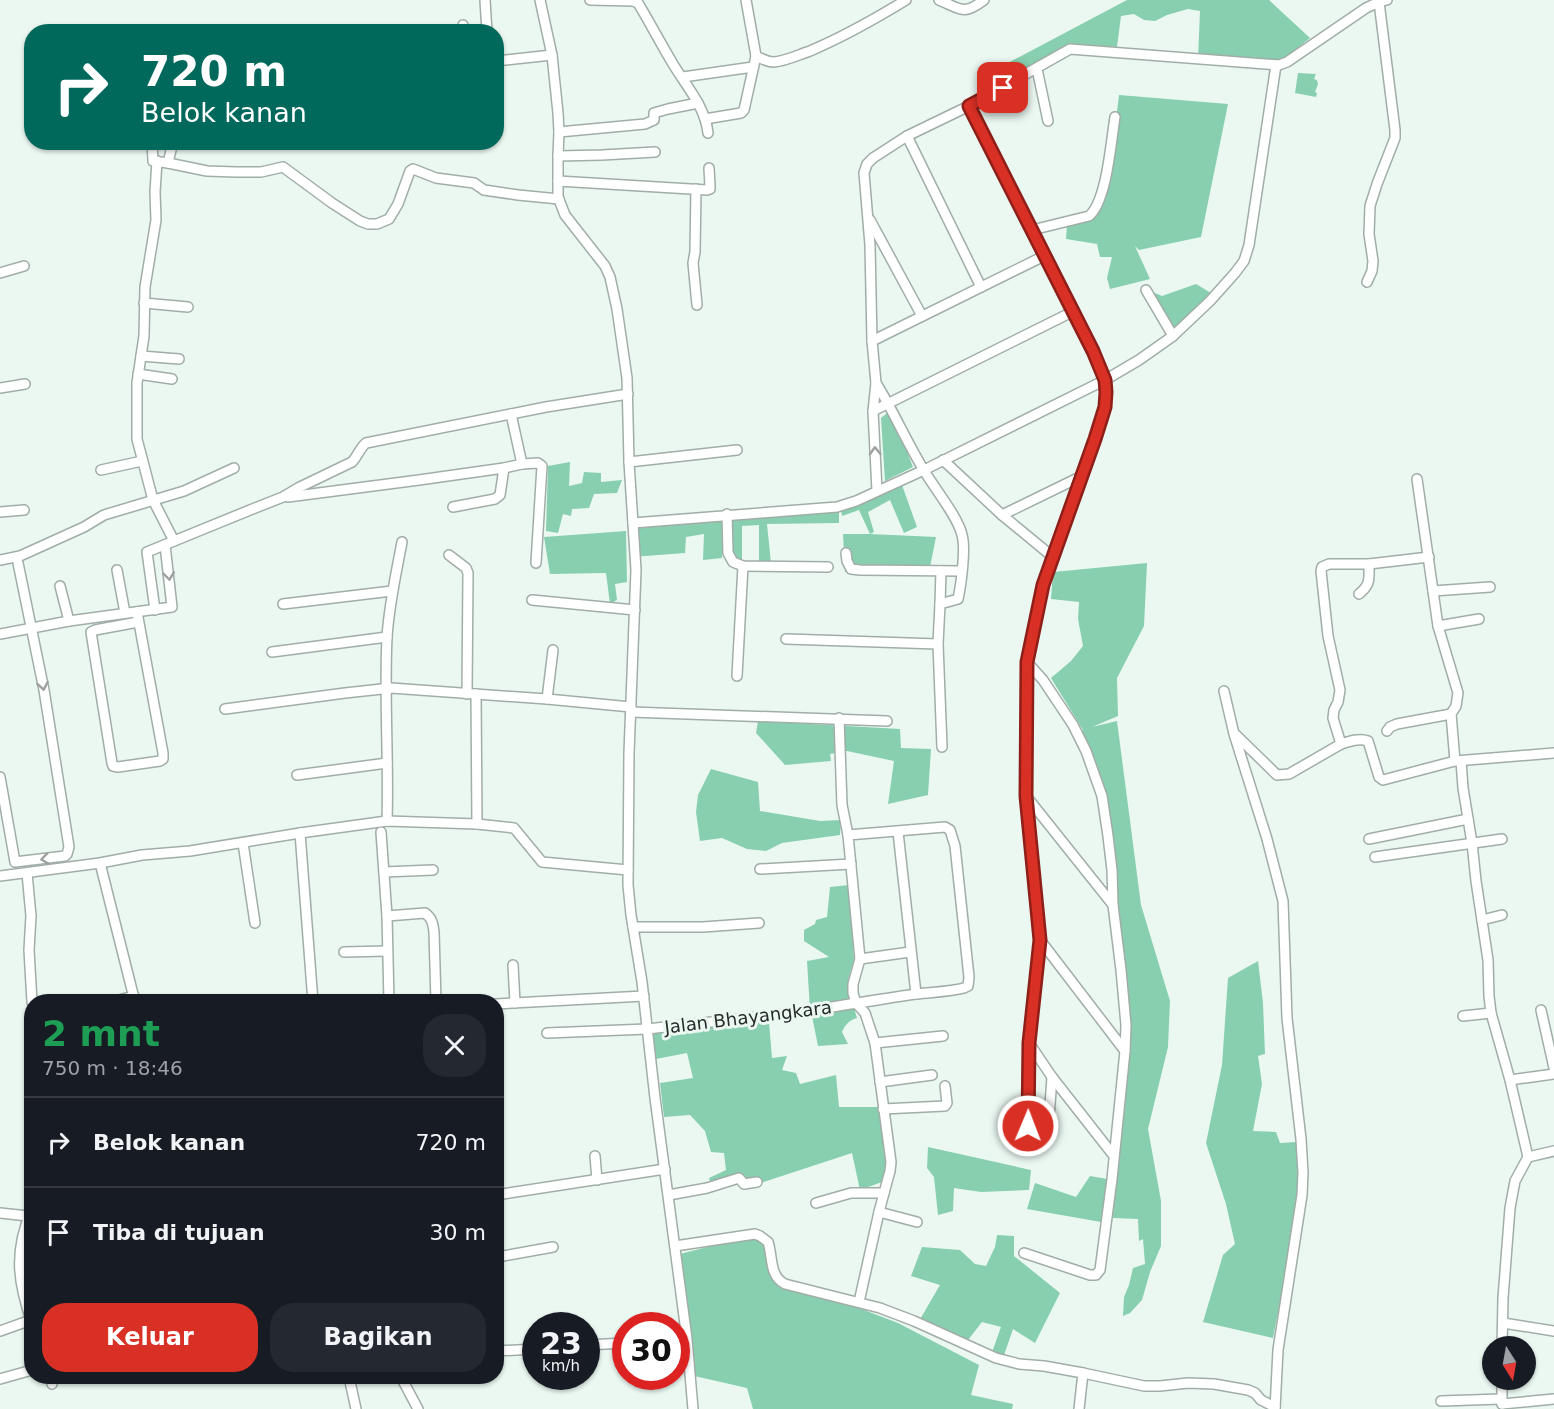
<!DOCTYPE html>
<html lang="id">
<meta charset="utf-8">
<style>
:root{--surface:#171b24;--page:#242831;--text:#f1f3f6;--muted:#9ea1a6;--line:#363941;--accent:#d93025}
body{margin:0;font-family:"DejaVu Sans",sans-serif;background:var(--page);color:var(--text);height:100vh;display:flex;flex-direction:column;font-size:22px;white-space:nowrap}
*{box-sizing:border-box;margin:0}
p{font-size:20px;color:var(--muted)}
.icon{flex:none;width:33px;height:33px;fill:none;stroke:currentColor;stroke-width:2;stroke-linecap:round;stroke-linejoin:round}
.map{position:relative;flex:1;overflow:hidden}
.panel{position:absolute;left:24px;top:994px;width:480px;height:390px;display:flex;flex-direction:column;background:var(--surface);border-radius:24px;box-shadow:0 2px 4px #0004}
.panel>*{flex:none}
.top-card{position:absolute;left:24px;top:24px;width:480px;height:126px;border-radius:24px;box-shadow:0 2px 4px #0004;background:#00695c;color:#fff;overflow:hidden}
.needle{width:39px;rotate:169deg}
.fabs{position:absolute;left:1482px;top:1336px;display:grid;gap:12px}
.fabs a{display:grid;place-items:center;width:54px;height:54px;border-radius:50%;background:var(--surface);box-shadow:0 2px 4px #0004;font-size:30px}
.speed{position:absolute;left:522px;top:1312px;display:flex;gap:12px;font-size:30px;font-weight:700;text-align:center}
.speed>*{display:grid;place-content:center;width:78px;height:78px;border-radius:50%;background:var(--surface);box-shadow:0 2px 4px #0004;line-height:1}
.speed small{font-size:15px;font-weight:400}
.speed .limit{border:9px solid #d22;background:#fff;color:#111}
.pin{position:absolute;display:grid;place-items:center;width:51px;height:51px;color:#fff;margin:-26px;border-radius:12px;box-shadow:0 3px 9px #0006}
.me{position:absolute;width:66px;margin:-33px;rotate:1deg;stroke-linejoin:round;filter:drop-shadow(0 0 4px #0008)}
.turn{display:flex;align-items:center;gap:21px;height:126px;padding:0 18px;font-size:27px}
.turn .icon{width:78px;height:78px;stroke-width:2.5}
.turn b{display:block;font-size:42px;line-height:51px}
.round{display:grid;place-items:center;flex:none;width:63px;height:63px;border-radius:24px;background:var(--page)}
.summary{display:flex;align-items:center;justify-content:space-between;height:102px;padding:0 18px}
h1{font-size:36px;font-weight:700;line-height:45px;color:#1e9e55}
.primary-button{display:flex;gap:12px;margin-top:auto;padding:12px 18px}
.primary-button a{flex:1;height:69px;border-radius:24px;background:var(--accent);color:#fff;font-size:24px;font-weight:700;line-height:69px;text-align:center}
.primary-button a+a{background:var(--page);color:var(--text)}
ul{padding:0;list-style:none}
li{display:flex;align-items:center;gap:18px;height:90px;padding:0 18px;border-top:2px solid var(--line)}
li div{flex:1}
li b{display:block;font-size:22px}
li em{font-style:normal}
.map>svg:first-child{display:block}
</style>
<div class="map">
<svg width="1554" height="1409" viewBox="0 0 1554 1409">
<rect width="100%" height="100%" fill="#ebf8f2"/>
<g fill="#87cfaf">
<path d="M1127 0H1269L1310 38 1276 65 1198 59 1200 11 1188 9 1167 15 1155 21 1144 20 1134 14 1121 16 1117 47 1075 44 990 91 985 75Z"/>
<path d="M1298 73 1316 74 1314 79 1317 80 1318 84 1315 92 1317 93 1316 97 1295 93Z"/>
<path d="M1119 95 1228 104 1201 237 1139 250 1135 246 1150 279 1110 289 1107 278 1112 257H1100L1097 244 1066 239 1067 225 1098 211 1109 177Z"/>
<path d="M1196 284 1211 293 1174 332 1150 291 1162 296Z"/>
<path d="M891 410 913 467 885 481 881 418Z"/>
<path d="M570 462 569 486 582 483 584 472 601 473V482L622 480 617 493 594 494 589 508 572 509 571 516 563 514 558 533 546 531 548 466Z"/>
<path d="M902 485 917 527 904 533 890 500 868 512 874 532 870 534 936 537 930 567 845 572 843 534H870L859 510 842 516 841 510Z"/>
<path d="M839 511V523L767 524 771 563H759V525L742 526V562L733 561 732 517Z"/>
<path d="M722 520V558L703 560 704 534 686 537 685 553 632 557 631 527Z"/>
<path d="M626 531 627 582 615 584 617 600 610 604 606 573 550 574 544 537Z"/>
<path d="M1147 563 1144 626 1117 678 1118 716 1092 727 1117 721 1141 905 1170 1001 1168 1047 1148 1129 1161 1201V1246L1150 1272 1142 1300 1130 1313 1123 1316 1124 1297 1129 1285 1133 1268 1145 1264 1143 1239 1139 1241 1138 1219 1113 1218 1108 1201 1125 1004 1103 806 1079 732 1083 730 1051 678 1071 661 1083 646 1078 619 1079 602 1051 599 1053 572Z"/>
<path d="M758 721 900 729 901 748 931 749 928 795 888 804 894 761 847 751 830 754 831 761 785 765 756 733Z"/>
<path d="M711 769 758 782 760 811 820 821 841 820 840 835 782 843 766 851 747 849 722 838 700 841 696 812 698 795Z"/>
<path d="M849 885 854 959 848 980 851 998 810 1010 807 961 829 957 804 941V930L815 924 816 920 827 917 830 887Z"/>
<path d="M1258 961 1263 1003 1265 1054 1258 1056 1262 1084 1253 1131 1276 1132 1280 1143 1297 1142 1303 1184 1273 1338 1203 1322 1223 1255 1235 1244 1226 1204 1206 1143 1222 1065 1228 978Z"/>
<path d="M854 1008 857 1018C849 1020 845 1025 842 1032L848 1044 818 1046 812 1016Z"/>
<path d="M769 1022 772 1058 787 1056 782 1070 796 1073 800 1084 836 1075 839 1107H878L886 1163 882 1182 860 1190 852 1153 748 1187 738 1177 712 1187 709 1178 726 1170 724 1153 711 1152 705 1131 690 1115 664 1117 660 1083 693 1078 687 1053 656 1059 652 1034Z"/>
<path d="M928 1147 1031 1170 1029 1190 981 1192 954 1188 953 1211 938 1215 934 1177 927 1168Z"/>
<path d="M1090 1176 1107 1179 1101 1222 1027 1209 1035 1183 1076 1197Z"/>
<path d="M754 1235 768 1243 771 1266 785 1287 838 1300 898 1323 979 1365 971 1395 1013 1404 1012 1409H753L747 1388 690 1375 676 1255Z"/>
<path d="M997 1235 1014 1236V1256L1060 1293 1035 1343 1013 1329 1003 1358 991 1355 1001 1327 982 1322 965 1344 919 1321 940 1285 911 1276 922 1247 960 1250 975 1264 986 1266 995 1247Z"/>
</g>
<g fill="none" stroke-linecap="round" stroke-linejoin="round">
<g stroke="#a1ada7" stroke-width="12">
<g id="minor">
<path d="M485 0 487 32"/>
<path d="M540 0 552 55 558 113 559 132 558 156V197L565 215 605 266 610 277 617 309 627 378 629 462 636 570 629 753 628 885 631 915 642 982 655 1098 687 1339 693 1409"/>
<path d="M590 0 633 1 638 3C650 23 661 44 673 64 686 86 705 106 708 133"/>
<path d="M746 0 756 56C762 59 767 62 774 62 786 61 798 55 810 51 843 37 875 19 906 0"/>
<path d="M939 0C961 9 963 16 984 0"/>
<path d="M463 25V32"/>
<path d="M496 61 552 55"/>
<path d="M1037 69 1048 121"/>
<path d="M683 77 753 67"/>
<path d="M969 106 1074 311 1105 380 1106 392 1105 407 1096 439 1043 585 1027 662 1026 796 1040 940 1029 1043 1052 1077 1114 1156"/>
<path d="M705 119 741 113 744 110 756 56"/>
<path d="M559 132 645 124 654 120V113L668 109 698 103"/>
<path d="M907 136 981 287"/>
<path d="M152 142 153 161 168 163 207 171 236 172H261L283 167 332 203 360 221 368 224H377L389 219 398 204 410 171 413 169 436 178 474 183 484 190 518 195 559 199"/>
<path d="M558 156 602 155 655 152"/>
<path d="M157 161 155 192 156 220 145 287 144 336 137 383V439L153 500 174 541"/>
<path d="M168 163 172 146"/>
<path d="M558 181 707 190 710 189V186L709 168"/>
<path d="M696 189 695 252 693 263 697 305"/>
<path d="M870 220 922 316"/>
<path d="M1032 230 1089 216C1107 201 1111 141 1115 117"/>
<path d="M0 273 24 266"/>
<path d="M1367 282 1372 271 1373 261 1369 234 1370 206 1377 184 1395 138V130L1379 2 1387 0"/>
<path d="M1146 290 1173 336"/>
<path d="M144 303 188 307"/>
<path d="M872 341 1044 256"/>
<path d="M141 356 179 359"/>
<path d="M138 374 172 379"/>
<path d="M876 383C894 412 907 443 925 472 935 489 958 517 962 535 966 549 961 585 958 599L940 604 938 644 942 747"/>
<path d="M0 388 25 384"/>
<path d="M873 411 1074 311"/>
<path d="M943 460 1002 515 1082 476"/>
<path d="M629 462 737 450"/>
<path d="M522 464 538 463 542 466 536 563"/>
<path d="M101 470 142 461"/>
<path d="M1417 479 1438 626 1458 693 1456 706 1451 714 1455 761"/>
<path d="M877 491 873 411 876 383 872 341 870 245 864 173 867 164 873 158 907 136 969 106 1070 49 1279 65 1287 62 1366 8 1379 2"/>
<path d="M288 497 419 480 504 468 522 464 511 414"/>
<path d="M453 507 495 499 500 495 504 468"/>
<path d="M0 512 24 510"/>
<path d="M727 514 728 553 733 562 743 566 828 567"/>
<path d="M1002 515 1053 557"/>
<path d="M633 523 837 507 856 501 924 470 1105 380 1139 360 1173 336 1210 301 1235 273 1244 261 1249 245 1276 65"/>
<path d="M846 553 847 561 851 569 860 570 961 571"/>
<path d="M449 555 466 568 468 573 467 694"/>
<path d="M1429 557 1369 564H1329L1322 567 1321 571 1328 636 1340 690 1338 702 1334 710 1333 718 1341 744C1350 741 1359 738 1368 741L1379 777 1383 780 1455 761 1554 753"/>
<path d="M0 560 20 556 84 527 104 515 184 491 234 468"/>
<path d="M117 570 125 613"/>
<path d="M60 586 69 621"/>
<path d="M1433 591 1490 587"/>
<path d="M1359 594C1371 584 1369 579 1369 564"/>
<path d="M532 600 635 610"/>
<path d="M283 604 392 591"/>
<path d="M940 604 941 571"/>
<path d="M155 610 147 552 255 508 283 497 300 487 352 462C358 456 359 449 366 443L546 407 628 394"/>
<path d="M137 612 163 753V759L160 761 118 767 113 766 112 763 91 632 95 630 138 622"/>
<path d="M1438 626 1479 619"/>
<path d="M0 634 69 621 172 607 165 545"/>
<path d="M786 639 938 644"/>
<path d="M272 652 387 637"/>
<path d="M737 676 743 566"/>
<path d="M1224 691 1234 734 1267 839 1283 901 1287 1018 1301 1139 1303 1173 1302 1195 1278 1350 1275 1409"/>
<path d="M476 694 477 824"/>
<path d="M547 699 553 650"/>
<path d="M225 709 345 693 391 688 547 699 631 707"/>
<path d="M631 712 887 721"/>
<path d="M839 718 842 805 848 835"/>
<path d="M1387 731 1390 727 1397 724 1451 714"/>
<path d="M1236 735 1277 775 1289 774 1341 744"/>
<path d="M1461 761 1463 788 1472 843 1476 881 1488 960 1489 996 1491 1013 1510 1080 1528 1157 1515 1181 1510 1208 1503 1298 1502 1347"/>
<path d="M297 775 387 763"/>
<path d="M0 777 15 862 65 856 67 854 69 847 44 690 18 563"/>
<path d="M1026 796 1113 905"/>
<path d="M387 821C389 760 384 698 387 637 389 605 396 574 402 542"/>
<path d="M381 832 387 916 389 1002"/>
<path d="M898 832 916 994"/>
<path d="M300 833 313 1002"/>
<path d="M1369 839 1468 819"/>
<path d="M243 843 255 923"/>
<path d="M1375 857 1502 839"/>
<path d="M100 863 135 1002"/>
<path d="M760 869 851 864"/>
<path d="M384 872 433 870"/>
<path d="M27 873 31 916 29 950 32 1002"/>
<path d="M0 876 100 863 142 855 190 851 300 833 387 821 477 824 514 828 542 862 628 870"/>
<path d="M387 916 425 913C432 918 433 924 434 932L436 1002"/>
<path d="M1482 920 1502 915"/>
<path d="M633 927H703L759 923"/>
<path d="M1040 940 1125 1051"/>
<path d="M344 952 387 951"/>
<path d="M860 959 910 952"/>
<path d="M513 965 515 1003"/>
<path d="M111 1002 134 996"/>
<path d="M496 1004 644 996"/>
<path d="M1541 1010 1554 1068"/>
<path d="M1463 1016 1491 1013"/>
<path d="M547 1033 647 1029 803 1012 850 1004C872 1001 894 997 916 994 932 992 949 992 964 988L968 986 969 977 955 846 950 830 945 827 848 835 860 959 853 984V993L856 1003 865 1013 875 1043 891 1162 890 1171 884 1193"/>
<path d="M875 1043 943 1036"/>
<path d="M1029 1044 1028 1126V1131L1031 1135C1038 1137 1043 1137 1048 1132L1052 1077"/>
<path d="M1510 1080 1554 1074"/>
<path d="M880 1082 932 1075"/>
<path d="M883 1109 945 1106 947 1103 945 1086"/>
<path d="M595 1156 597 1180"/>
<path d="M1528 1157 1554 1151"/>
<path d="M496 1195 665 1169"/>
<path d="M669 1195 707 1188 739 1178 744 1184 757 1182"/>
<path d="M816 1203 851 1193H884L879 1212"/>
<path d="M32 1208C14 1251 17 1280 32 1323"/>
<path d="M0 1213 28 1216"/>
<path d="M675 1246 755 1234 760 1236 768 1242C773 1257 769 1276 785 1284L880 1308 914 1321 996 1358 1019 1364 1044 1366 1083 1373 1079 1409"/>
<path d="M496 1248 499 1255 503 1256 553 1247"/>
<path d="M1024 1253 1090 1275H1096L1100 1270 1112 1179 1125 1051 1126 1025 1121 970 1113 905 1112 870 1108 836 1102 796 1086 751 1073 725 1043 680 1027 662"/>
<path d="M859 1302 879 1212 917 1222"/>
<path d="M1503 1323 1554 1331"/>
<path d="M0 1331 31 1320"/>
<path d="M586 1345 626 1343"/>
<path d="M496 1351 536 1349"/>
<path d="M1083 1373 1144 1386H1160L1188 1383 1214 1384 1248 1390 1255 1393 1261 1400 1275 1407"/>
<path d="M51 1377 52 1384"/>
<path d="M349 1377 356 1409"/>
<path d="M401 1377 418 1409"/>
<path d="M0 1379 32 1370"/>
<path d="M1441 1401 1501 1399"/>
<path d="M1502 1404 1554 1399"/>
<path d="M1502 1404V1380"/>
</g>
</g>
<use href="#minor" stroke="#fff" stroke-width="9"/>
</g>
<defs><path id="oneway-chevron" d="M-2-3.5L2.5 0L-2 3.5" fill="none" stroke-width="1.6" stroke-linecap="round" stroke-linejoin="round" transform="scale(1.5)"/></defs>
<g stroke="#9da09f">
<use href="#oneway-chevron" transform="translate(875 451) rotate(-92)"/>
<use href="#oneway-chevron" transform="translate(169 576) rotate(83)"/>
<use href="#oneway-chevron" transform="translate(43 686) rotate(80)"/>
<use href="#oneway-chevron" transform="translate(45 859) rotate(172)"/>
</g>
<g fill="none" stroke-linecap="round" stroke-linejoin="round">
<g stroke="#8d1f18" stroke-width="15">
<path id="route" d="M1003 88 969 106 1093 351 1105 380 1106 392 1105 407 1095 439 1043 585 1027 662 1026 796 1040 940 1029 1043 1028 1126"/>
</g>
<use href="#route" stroke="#d93025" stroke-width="10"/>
</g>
<g text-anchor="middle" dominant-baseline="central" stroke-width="6" stroke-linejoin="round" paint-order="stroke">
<g font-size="18" fill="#262b29" stroke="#ebf8f2">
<text transform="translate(748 1017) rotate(-7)">Jalan Bhayangkara</text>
</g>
</g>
</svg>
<div class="fabs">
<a><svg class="needle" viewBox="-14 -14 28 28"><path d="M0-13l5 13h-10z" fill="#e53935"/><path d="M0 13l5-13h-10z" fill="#9ea1a6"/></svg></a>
</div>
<div class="speed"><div>23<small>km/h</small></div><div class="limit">30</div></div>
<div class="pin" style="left:1003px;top:88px;background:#d93025"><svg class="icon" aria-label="arrive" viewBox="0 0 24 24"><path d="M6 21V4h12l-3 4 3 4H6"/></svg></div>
<svg class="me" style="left:1028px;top:1126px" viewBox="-20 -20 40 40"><circle r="17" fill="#d93025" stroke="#fff" stroke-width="3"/><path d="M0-11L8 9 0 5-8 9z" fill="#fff"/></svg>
<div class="top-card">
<div class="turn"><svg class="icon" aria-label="right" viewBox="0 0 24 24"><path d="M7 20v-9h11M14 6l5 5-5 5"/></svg><div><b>720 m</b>Belok kanan</div></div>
</div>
<section class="panel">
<div class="summary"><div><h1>2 mnt</h1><p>750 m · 18:46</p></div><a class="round"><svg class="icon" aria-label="close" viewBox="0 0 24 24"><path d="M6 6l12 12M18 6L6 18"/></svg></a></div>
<ul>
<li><svg class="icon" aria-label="right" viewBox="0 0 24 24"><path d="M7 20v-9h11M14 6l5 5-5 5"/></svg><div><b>Belok kanan</b></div><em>720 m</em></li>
<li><svg class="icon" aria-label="arrive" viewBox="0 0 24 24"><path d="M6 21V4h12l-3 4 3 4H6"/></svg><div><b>Tiba di tujuan</b></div><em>30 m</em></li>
</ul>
<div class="primary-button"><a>Keluar</a><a>Bagikan</a></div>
</section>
</div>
